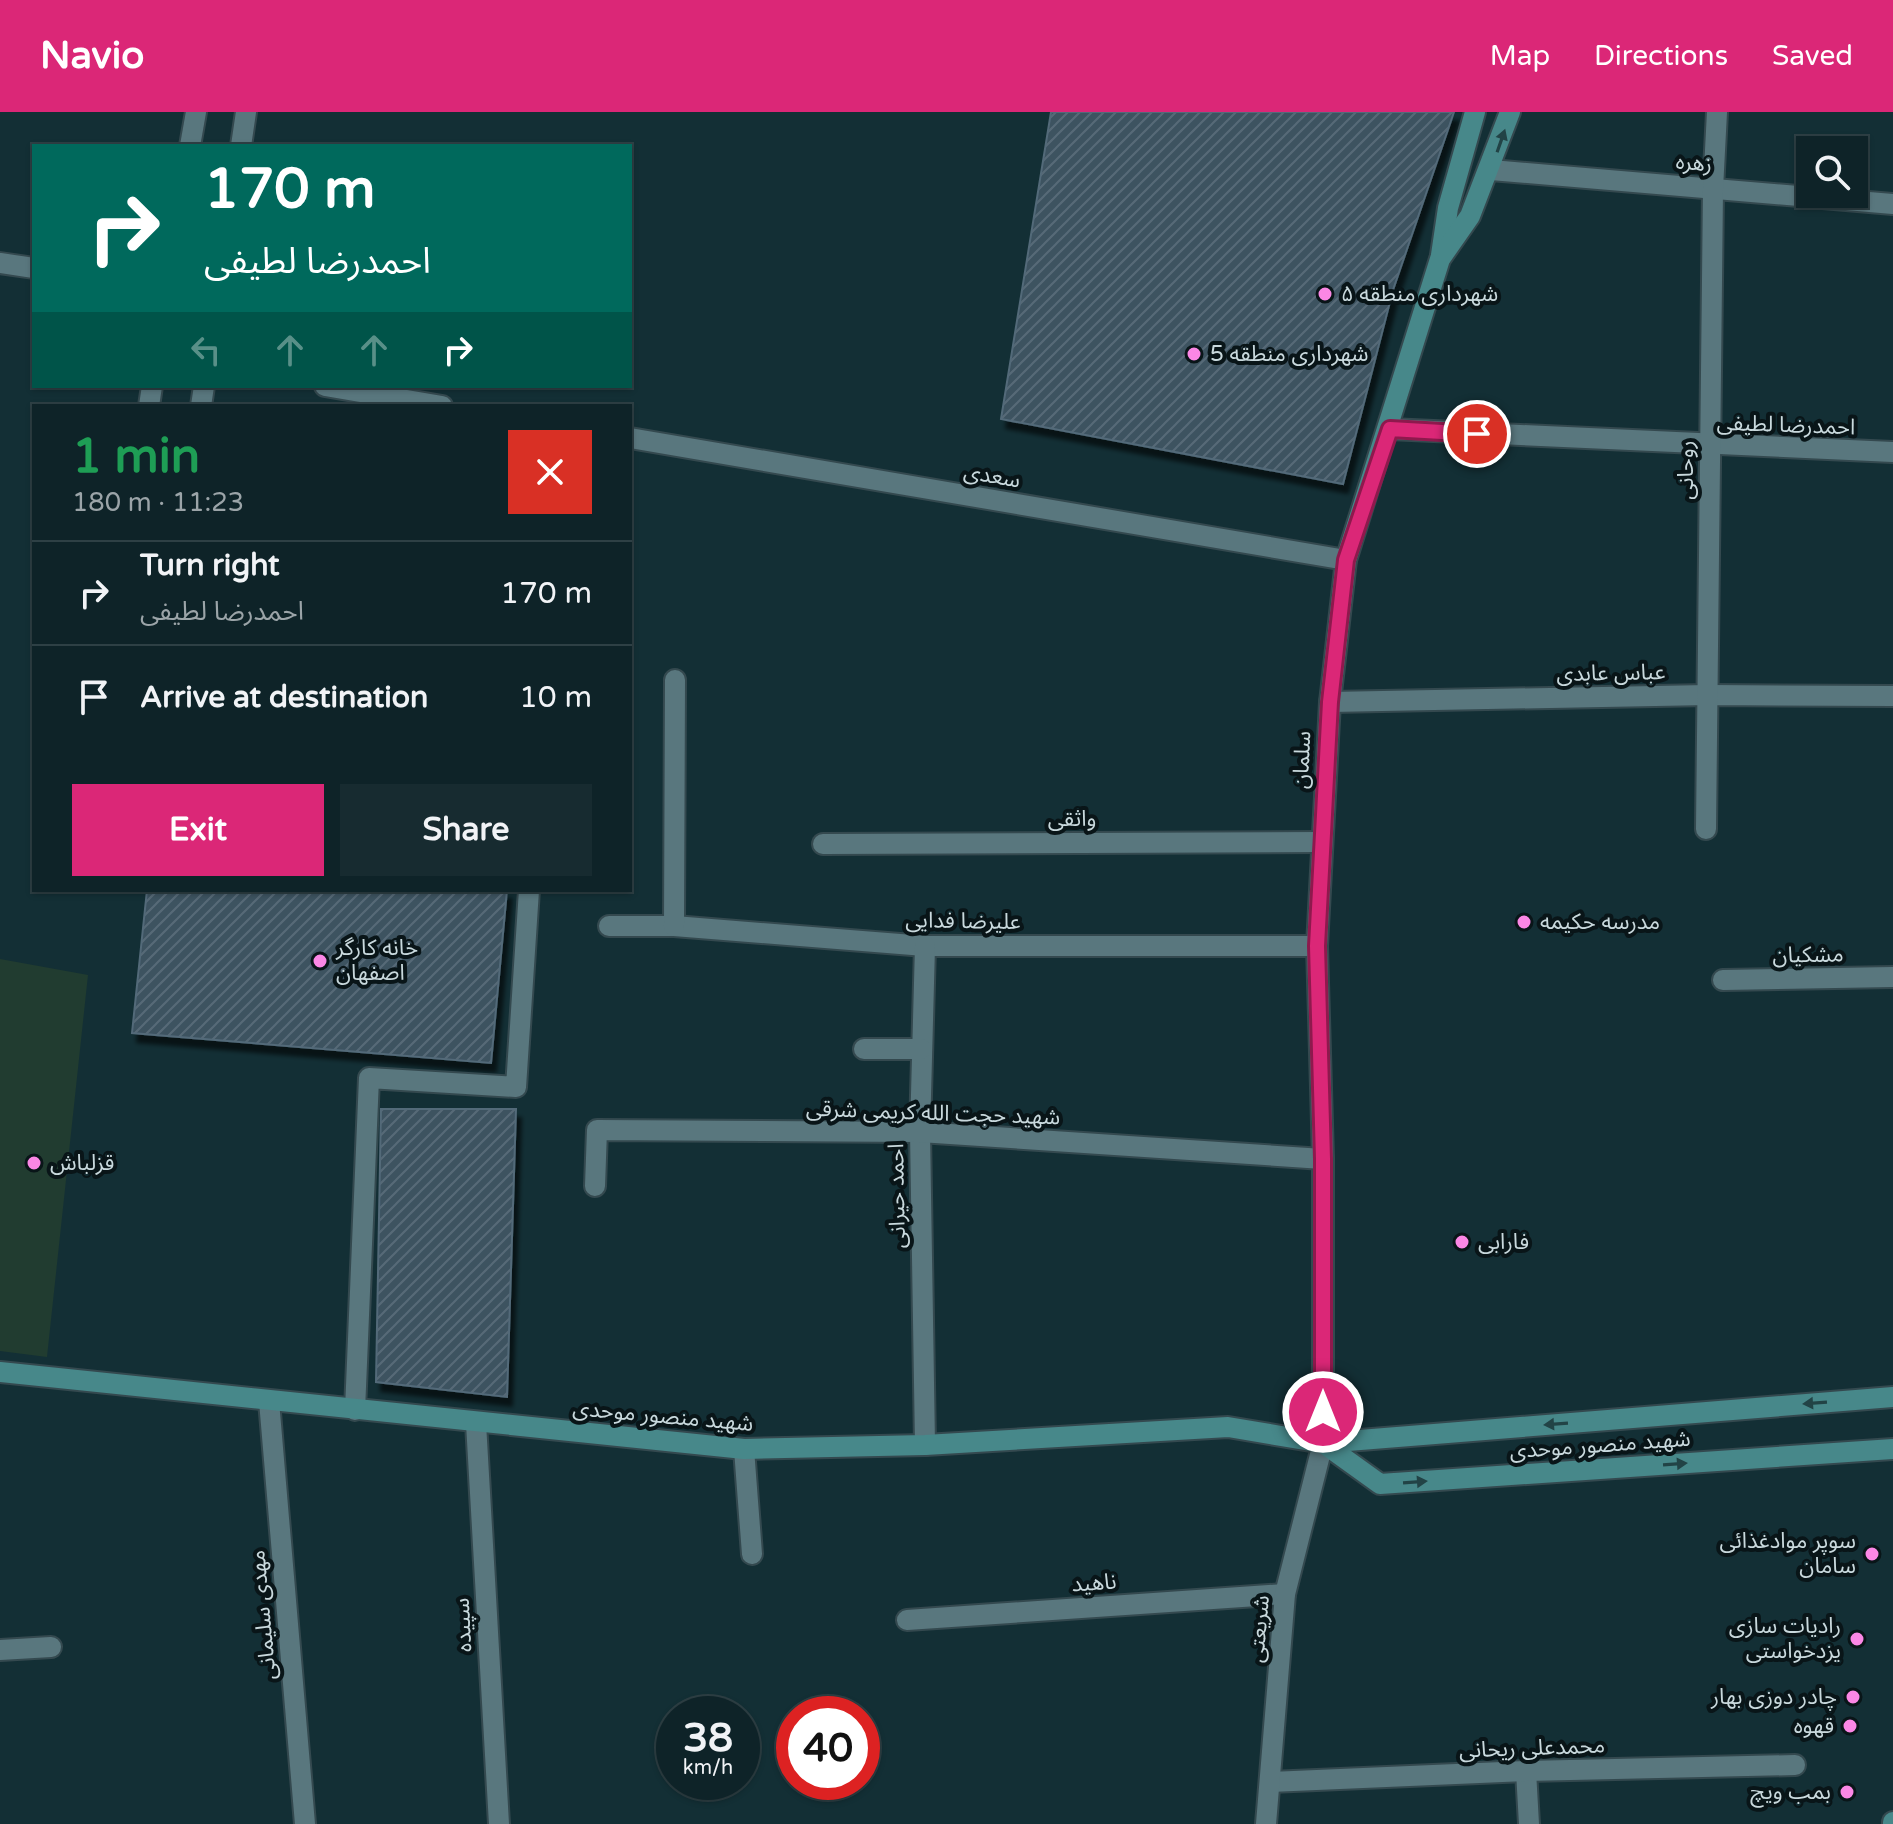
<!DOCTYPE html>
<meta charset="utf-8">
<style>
:root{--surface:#0e2328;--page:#172b30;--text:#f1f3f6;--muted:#9ba4a8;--line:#2e4045;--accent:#db2777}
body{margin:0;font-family:"Varela Round","Noto Sans Arabic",sans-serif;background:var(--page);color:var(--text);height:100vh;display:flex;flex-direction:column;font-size:30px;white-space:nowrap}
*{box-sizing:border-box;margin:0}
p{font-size:26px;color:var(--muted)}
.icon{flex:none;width:44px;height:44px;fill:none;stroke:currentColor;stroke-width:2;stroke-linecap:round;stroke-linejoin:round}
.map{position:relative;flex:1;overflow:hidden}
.sheet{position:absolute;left:32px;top:292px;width:600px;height:488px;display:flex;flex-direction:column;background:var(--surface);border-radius:0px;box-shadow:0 2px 6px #0004,0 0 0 2px var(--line)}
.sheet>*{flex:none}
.hud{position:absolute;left:32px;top:32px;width:600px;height:244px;border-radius:0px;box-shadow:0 2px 6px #0004,0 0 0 2px var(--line);background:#00695c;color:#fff;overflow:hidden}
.controls{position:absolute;left:1796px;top:24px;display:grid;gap:16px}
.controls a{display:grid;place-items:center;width:72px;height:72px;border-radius:0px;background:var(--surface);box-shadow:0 2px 6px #0004,0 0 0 2px var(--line);font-size:40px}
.speed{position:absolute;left:656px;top:1584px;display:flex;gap:16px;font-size:40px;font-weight:700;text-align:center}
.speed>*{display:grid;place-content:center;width:104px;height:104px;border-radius:50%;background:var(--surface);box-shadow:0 2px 6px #0004,0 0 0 2px var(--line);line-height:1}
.speed small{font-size:20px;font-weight:400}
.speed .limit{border:12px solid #d22;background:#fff;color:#111}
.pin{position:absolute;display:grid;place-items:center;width:68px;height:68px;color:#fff;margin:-34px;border:4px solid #fff;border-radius:50%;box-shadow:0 2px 8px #0007}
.me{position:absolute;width:88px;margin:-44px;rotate:0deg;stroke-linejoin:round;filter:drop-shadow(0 0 6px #0008)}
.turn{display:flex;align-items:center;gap:28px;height:168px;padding:0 40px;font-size:36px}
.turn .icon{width:104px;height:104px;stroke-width:2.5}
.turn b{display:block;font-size:56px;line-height:68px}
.lanes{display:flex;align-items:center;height:76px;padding:0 40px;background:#0003;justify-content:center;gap:40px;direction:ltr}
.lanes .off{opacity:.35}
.round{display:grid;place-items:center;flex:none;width:84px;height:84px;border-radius:0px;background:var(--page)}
.summary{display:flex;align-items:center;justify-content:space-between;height:136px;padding:0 40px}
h1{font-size:48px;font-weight:800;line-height:60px;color:#1e9e55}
.cta{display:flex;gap:16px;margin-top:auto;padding:16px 40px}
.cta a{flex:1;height:92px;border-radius:0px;background:var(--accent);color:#fff;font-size:32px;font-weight:800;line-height:92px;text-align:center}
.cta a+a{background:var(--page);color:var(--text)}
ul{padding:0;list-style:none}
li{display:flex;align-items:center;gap:24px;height:104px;padding:0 40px;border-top:2px solid var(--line)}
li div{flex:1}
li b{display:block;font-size:30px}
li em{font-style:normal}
header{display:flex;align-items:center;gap:48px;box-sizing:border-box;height:112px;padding:0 40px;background:var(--accent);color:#fff}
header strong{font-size:38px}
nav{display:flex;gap:44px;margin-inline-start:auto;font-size:28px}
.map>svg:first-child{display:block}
</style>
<header>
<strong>Navio</strong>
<nav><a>Map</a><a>Directions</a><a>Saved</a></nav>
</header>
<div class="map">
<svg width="1893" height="1712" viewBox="0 0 1893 1712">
<defs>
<pattern id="building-hatch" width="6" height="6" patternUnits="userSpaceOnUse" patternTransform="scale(2)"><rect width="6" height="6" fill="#3c5261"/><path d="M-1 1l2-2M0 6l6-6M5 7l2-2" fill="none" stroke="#576a77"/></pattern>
<filter id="shadow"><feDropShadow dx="5" dy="9" stdDeviation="2" flood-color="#0009"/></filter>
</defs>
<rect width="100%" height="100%" fill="#132f35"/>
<path fill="#213c30" d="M0 847 88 863 47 1245 0 1239Z"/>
<g fill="url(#building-hatch)" stroke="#536a79" stroke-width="2" filter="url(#shadow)">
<path d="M1051 0H1454L1393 178 1343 372 1001 307Z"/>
<path d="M147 778H507L491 951 132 921Z"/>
<path d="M381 997H516L507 1285 376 1270Z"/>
</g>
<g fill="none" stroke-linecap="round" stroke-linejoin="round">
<g stroke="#34494f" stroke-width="24">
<g id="street">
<path d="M190 34 196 0"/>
<path d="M241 34 246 0"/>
<path d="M1491 58 1893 92"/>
<path d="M0 151 34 156"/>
<path d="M325 274 442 294"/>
<path d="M149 294 152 274"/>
<path d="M201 294 204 274"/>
<path d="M1390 317 1893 340"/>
<path d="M630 326 1346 448"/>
<path d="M1330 590 1708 583 1893 584"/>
<path d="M1706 717 1713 77 1717 0"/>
<path d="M823 732 1322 730"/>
<path d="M609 814H674L925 834H1317"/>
<path d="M674 814 675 568"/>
<path d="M925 834 920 1020 925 1333"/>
<path d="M1723 868 1893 865"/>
<path d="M864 937H921"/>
<path d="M595 1074 597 1018 920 1020 1323 1047"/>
<path d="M269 1289 305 1712"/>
<path d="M355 1298 369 966 516 975 529 778"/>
<path d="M476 1311 499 1712"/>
<path d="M744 1337 752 1442"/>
<path d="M907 1508 1285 1482"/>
<path d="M0 1538 51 1535"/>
<path d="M1526 1659 1529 1712"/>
<path d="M1270 1670 1526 1659 1795 1653"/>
<path d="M1266 1712 1285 1482 1323 1331"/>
</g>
</g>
<g stroke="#34494f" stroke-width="24">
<g id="secondary">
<path d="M1441 143 1448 96 1475 0"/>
<path d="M0 1260 744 1337 925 1333 1228 1315 1323 1331 1893 1285"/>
<path d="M1323 1331V1047L1317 834 1330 590 1346 448 1440 147 1470 104 1510 0"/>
<path d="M1323 1331 1380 1372 1893 1337"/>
<path d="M1893 1712V1710"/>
</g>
</g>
<use href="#street" stroke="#59777e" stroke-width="20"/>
<use href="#secondary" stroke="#47888a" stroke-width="20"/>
</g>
<defs><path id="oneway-solid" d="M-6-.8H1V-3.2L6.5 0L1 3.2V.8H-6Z" transform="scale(2)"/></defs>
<g fill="#224346">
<use href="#oneway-solid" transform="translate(1501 29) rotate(-71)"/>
<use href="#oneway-solid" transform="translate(1815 1291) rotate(176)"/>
<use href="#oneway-solid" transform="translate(1556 1312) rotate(176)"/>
<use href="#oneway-solid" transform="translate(1675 1352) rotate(-4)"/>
<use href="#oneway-solid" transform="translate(1415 1370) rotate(-4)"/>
</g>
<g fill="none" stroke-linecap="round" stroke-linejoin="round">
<g stroke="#8e194d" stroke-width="20">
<path id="route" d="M1323 1300V1047L1317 834 1330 590 1346 448 1390 317 1477 322"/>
</g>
<use href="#route" stroke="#db2777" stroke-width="14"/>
</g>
<g fill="#fb87e5" stroke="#091518" stroke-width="3">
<circle cx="1325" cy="182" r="8"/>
<circle cx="1194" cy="242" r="8"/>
<circle cx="1524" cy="810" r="8"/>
<circle cx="320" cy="849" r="8"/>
<circle cx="34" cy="1051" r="8"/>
<circle cx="1462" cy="1130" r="8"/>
<circle cx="1872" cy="1442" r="8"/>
<circle cx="1857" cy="1527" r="8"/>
<circle cx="1853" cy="1585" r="8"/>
<circle cx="1850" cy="1614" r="8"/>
<circle cx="1847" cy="1680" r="8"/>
</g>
<g text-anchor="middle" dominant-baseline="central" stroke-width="8" stroke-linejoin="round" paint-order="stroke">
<g font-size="22" fill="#c9d9dd" stroke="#091518">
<text transform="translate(1694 51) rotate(5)">زهره</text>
<text transform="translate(1786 313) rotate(2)">احمدرضا لطیفی</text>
<text transform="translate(1686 358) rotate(-90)">روحانی</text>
<text transform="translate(992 364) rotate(10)">سعدی</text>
<text transform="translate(1611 561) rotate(-1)">عباس عابدی</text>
<text transform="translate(1302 648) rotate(-87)">سلمان</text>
<text x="1072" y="707">واثقی</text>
<text transform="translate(963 809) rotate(1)">علیرضا فدایی</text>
<text transform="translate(1808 843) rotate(-1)">مشکیان</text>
<text transform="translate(933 1001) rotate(2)">شهید حجت الله کریمی شرقی</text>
<text transform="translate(897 1084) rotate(-91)">احمد حیرانی</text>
<text transform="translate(663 1304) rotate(5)">شهید منصور موحدی</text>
<text transform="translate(1600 1333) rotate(-4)">شهید منصور موحدی</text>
<text transform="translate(1094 1471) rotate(-4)">ناهید</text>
<text transform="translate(263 1503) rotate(-95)">مهدی سلیمانی</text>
<text transform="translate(463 1513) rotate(-93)">سپیده</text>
<text transform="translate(1259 1517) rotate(-85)">شریعتی</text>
<text transform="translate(1532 1636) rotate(-2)">محمدعلی ریحانی</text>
</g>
<g font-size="22" fill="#c9d9dd" stroke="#091518" text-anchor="start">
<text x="1341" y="182">شهرداری منطقه ۵</text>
<text x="1210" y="242">شهرداری منطقه 5</text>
<text x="1540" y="810">مدرسه حکیمه</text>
<text x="336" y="836">خانه کارگر<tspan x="336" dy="25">اصفهان</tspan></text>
<text x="50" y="1051">قزلباش</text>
<text x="1478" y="1130">فارابی</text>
<text x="1856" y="1429" text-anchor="end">سوپر موادغذائی<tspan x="1856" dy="25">سامان</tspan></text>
<text x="1841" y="1514" text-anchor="end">رادیات سازی<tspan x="1841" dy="25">یزدخواستی</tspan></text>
<text x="1837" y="1585" text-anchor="end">چادر دوزی بهار</text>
<text x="1834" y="1614" text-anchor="end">قهوه</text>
<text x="1831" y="1680" text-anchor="end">بمب ویچ</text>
</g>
</g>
</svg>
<div class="controls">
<a><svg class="icon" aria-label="search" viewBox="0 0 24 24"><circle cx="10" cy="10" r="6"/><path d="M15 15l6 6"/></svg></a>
</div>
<div class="speed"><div>38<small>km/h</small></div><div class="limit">40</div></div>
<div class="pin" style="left:1477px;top:322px;background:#d93025"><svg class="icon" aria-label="arrive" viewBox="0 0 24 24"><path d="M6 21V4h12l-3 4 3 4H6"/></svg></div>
<svg class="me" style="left:1323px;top:1300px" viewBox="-20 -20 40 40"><circle r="17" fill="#db2777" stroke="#fff" stroke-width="3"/><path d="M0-11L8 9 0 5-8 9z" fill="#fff"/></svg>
<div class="hud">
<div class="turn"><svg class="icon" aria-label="right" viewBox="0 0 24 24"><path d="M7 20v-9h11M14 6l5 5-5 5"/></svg><div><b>170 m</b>احمدرضا لطیفی</div></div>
<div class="lanes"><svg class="icon off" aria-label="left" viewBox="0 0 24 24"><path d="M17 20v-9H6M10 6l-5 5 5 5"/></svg><svg class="icon off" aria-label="ahead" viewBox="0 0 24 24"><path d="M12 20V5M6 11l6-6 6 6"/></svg><svg class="icon off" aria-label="ahead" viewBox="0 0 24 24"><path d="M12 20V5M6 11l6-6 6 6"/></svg><svg class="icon" aria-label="right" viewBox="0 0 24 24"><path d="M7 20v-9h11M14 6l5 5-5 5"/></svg></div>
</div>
<section class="sheet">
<div class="summary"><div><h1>1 min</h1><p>180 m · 11:23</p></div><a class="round" style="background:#d93025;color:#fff"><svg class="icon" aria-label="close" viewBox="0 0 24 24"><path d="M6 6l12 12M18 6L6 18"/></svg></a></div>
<ul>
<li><svg class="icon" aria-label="right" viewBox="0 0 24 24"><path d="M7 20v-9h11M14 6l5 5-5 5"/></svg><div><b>Turn right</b><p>احمدرضا لطیفی</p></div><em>170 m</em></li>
<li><svg class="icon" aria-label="arrive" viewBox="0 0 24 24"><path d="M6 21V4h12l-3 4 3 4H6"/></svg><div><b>Arrive at destination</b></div><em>10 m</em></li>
</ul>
<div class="cta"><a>Exit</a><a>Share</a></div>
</section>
</div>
